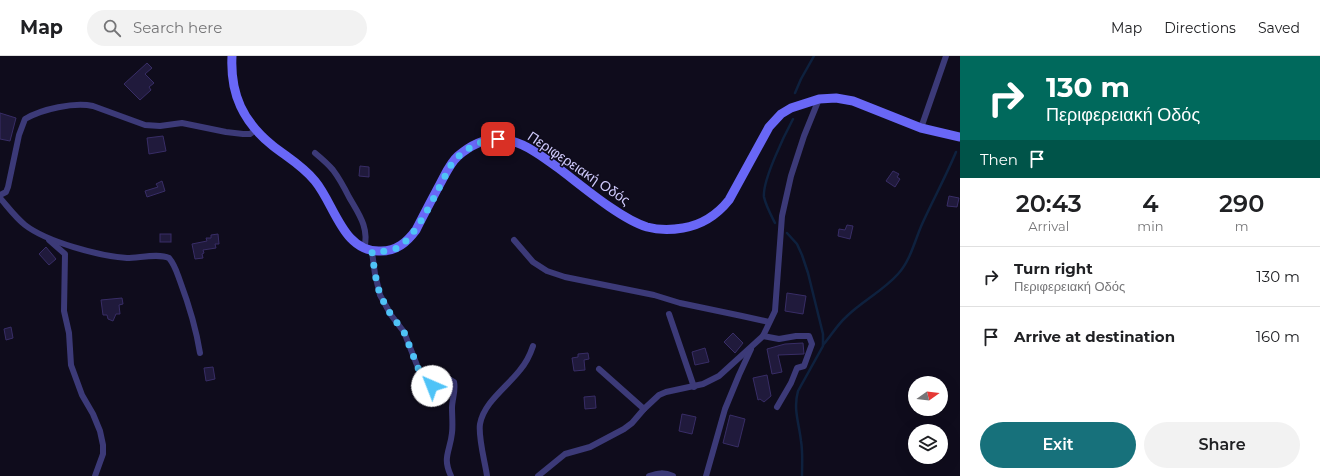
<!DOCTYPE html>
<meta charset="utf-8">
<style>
:root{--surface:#fff;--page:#f2f2f2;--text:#202124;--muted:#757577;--line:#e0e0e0;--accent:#17717b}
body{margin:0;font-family:Montserrat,sans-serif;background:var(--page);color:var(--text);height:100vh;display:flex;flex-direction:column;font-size:15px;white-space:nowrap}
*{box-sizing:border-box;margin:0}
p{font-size:13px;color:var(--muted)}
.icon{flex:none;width:22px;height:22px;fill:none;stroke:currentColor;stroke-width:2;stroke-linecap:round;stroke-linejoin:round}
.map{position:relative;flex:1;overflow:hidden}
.drawer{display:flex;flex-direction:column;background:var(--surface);width:360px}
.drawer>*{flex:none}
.top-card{background:#00695c;color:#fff;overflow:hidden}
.needle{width:26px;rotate:76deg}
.buttons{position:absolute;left:908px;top:320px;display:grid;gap:8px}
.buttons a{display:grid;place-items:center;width:40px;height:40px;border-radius:50%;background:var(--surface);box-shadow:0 4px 16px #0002;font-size:20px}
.pin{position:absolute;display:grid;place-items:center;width:34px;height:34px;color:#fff;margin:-17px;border-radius:8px;box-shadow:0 2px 6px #0006}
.me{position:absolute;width:44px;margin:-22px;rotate:316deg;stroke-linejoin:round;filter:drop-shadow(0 0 3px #0008)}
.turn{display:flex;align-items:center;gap:14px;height:84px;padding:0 20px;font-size:18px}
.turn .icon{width:52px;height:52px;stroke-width:2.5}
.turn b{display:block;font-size:28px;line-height:34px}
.then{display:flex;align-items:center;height:38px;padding:0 20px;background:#0003;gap:8px;font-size:15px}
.eta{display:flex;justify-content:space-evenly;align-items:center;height:68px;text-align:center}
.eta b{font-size:24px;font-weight:600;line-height:28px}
.button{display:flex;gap:8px;margin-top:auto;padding:8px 20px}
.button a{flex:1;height:46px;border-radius:24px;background:var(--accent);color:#fff;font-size:16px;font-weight:600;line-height:46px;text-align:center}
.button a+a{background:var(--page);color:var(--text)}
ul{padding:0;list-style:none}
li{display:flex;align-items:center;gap:12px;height:60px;padding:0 20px;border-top:1px solid var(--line)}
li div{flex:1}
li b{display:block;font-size:15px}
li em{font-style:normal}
header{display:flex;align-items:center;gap:24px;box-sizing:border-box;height:56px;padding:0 20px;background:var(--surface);border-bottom:1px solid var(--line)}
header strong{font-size:19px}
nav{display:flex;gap:22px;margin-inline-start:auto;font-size:14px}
.search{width:280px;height:36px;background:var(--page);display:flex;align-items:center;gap:10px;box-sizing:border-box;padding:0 14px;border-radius:22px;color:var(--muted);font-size:15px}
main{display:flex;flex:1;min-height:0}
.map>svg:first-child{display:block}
</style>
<header>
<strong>Map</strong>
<div class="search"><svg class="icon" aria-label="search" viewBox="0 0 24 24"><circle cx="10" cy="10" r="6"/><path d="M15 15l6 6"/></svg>Search here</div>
<nav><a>Map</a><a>Directions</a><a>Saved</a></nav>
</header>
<main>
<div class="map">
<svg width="960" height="420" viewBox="0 0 960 420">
<rect width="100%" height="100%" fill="#0f0c1c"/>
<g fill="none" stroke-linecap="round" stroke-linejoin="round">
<g stroke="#0e213e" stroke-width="2.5">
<path d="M795 37 801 23 814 0"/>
<path d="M775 167C771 159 766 150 764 141 762 125 785 78 793 63"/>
<path d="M787 177 797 188 802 199 808 217 823 278V290L798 335C793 353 799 367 801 385 803 397 802 408 802 420"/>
<path d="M823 289C831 280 837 269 846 261 862 245 883 235 898 218 911 204 915 183 923 166 934 142 946 120 956 96"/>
</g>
</g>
<g fill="#201a3c" stroke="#382d66">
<path d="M147 7 152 12 145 18 154 27 149 31 151 34 140 44 124 28Z"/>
<path d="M0 57 16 62 10 85 0 83Z"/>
<path d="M163 80 166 95 149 98 147 82Z"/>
<path d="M360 110 369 111V121L359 120Z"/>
<path d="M893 115 899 118 897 121 900 123 895 131 886 125Z"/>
<path d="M162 125 165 135 147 141 145 135 158 131 156 128Z"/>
<path d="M949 140 959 142 957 151 947 150Z"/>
<path d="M847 169 853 170 850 183 838 180 839 173 845 174Z"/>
<rect x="160" y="178" width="11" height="8"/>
<path d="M218 178 219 188H215L216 192 203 194 204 197 202 198 203 202 195 203 192 188 207 185 206 182H211V179Z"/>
<path d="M46 191 56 203 49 209 39 198Z"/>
<path d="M787 237 806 240 803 258 785 255Z"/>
<path d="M122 242 123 248 119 249 120 258H116L113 265 108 263 107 259H103L101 244Z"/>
<path d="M11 271 13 282 6 284 4 273Z"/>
<path d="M733 277 743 287 735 297 724 286Z"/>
<path d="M803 287 804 298 778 299 782 316 772 318 767 293 785 288Z"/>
<path d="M705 292 709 306 695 309 692 296Z"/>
<path d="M588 297 589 303 584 304 585 314 574 315 572 302 578 301V298Z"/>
<path d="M213 311 215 323 206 325 204 312Z"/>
<path d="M767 319 771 340 764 346 760 343 758 344 753 322Z"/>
<path d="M595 340 596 352 585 353 584 341Z"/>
<path d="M682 358 696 361 692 378 679 375Z"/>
<path d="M730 359 745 363 738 391 723 387Z"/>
</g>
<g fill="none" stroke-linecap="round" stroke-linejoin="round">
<g stroke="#3c3a78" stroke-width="6">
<path d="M921 72 946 0"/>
<path d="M315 97C321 102 328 108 333 114 339 122 344 131 349 141 358 157 370 172 364 193"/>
<path d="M0 139 6 136 8 131 19 79 25 63C42 53 74 46 93 50L145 69 160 70 182 67 226 76 243 78H250L256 74"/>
<path d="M0 142C8 151 15 161 25 169 47 186 99 200 127 202 139 202 159 197 169 202 175 209 177 217 180 225 189 249 196 272 200 297"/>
<path d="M49 184 65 198 64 255 69 277 71 309 82 339 93 358 100 375 103 389V398L95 420"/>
<path d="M514 184 533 206 547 215 565 221 654 239 680 247 742 260 769 266"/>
<path d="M372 196 375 218 380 239 391 259 404 276 424 327C432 334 440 326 449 323L454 326C456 335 452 343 452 352 452 360 453 369 452 377 450 396 442 401 451 420"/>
<path d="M669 258 694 331"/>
<path d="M763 280 779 283 796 280H809L812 288 804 310 797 312 791 327 777 351"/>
<path d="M599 313 644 353"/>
<path d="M487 420C485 406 478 381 480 368 484 346 507 331 520 314 526 307 530 299 533 290"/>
<path d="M538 420 565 398 590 391 624 373 632 367 644 353 659 339 666 336 703 328 719 320 763 280 775 255 782 160 791 120 804 80 819 43"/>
<path d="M649 420C658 417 664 416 673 420"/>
<path d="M706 420 725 353 739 319 751 293"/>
</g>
<path stroke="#6967f6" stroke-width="9" d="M232 0C230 38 243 66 273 90 287 101 303 110 315 125 335 149 343 197 381 195 397 195 407 186 416 174 424 158 432 143 440 128 445 119 450 107 458 100 497 66 527 89 561 114 583 131 621 163 647 171 658 174 671 174 683 172 701 169 717 159 729 144L769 71 781 58 791 52 819 43 836 42 853 45 921 72 960 81"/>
</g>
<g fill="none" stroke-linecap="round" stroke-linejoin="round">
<path stroke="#4fc3f7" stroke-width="7" stroke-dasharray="0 12.6" d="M432 330H427L424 327 404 276 391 259 380 239 375 218 372 196C381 195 389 196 397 192 417 182 439 130 451 109 462 94 479 84 498 83"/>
</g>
<g text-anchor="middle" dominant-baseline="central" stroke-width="3" stroke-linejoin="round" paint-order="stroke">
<g font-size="14" fill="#cfcafc" stroke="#0f0c1c">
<text transform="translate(579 112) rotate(34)">Περιφερειακή Οδός</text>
</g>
</g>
</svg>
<div class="buttons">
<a><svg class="needle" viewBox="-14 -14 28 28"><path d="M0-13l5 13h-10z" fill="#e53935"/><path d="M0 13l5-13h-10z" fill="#757577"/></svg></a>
<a><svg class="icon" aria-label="layers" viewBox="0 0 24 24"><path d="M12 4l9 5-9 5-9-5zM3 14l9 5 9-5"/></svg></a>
</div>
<div class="pin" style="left:498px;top:83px;background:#d93025"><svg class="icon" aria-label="arrive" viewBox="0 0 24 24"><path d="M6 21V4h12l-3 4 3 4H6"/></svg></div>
<svg class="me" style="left:432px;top:330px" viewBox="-20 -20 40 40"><circle r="19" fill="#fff"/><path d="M0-13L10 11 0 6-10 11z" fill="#4fc3f7"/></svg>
</div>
<section class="drawer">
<div class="top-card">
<div class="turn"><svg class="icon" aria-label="right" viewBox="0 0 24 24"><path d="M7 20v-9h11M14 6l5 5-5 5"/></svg><div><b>130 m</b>Περιφερειακή Οδός</div></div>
<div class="then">Then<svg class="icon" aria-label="arrive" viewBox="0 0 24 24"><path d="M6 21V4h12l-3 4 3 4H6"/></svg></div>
</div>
<div class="eta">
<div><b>20:43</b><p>Arrival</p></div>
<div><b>4</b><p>min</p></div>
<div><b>290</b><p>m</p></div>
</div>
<ul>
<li><svg class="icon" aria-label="right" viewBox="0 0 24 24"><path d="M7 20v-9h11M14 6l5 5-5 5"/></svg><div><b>Turn right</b><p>Περιφερειακή Οδός</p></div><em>130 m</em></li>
<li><svg class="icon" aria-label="arrive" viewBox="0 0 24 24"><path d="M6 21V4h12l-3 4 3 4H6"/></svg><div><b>Arrive at destination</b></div><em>160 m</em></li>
</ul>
<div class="button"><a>Exit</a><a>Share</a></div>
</section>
</main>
